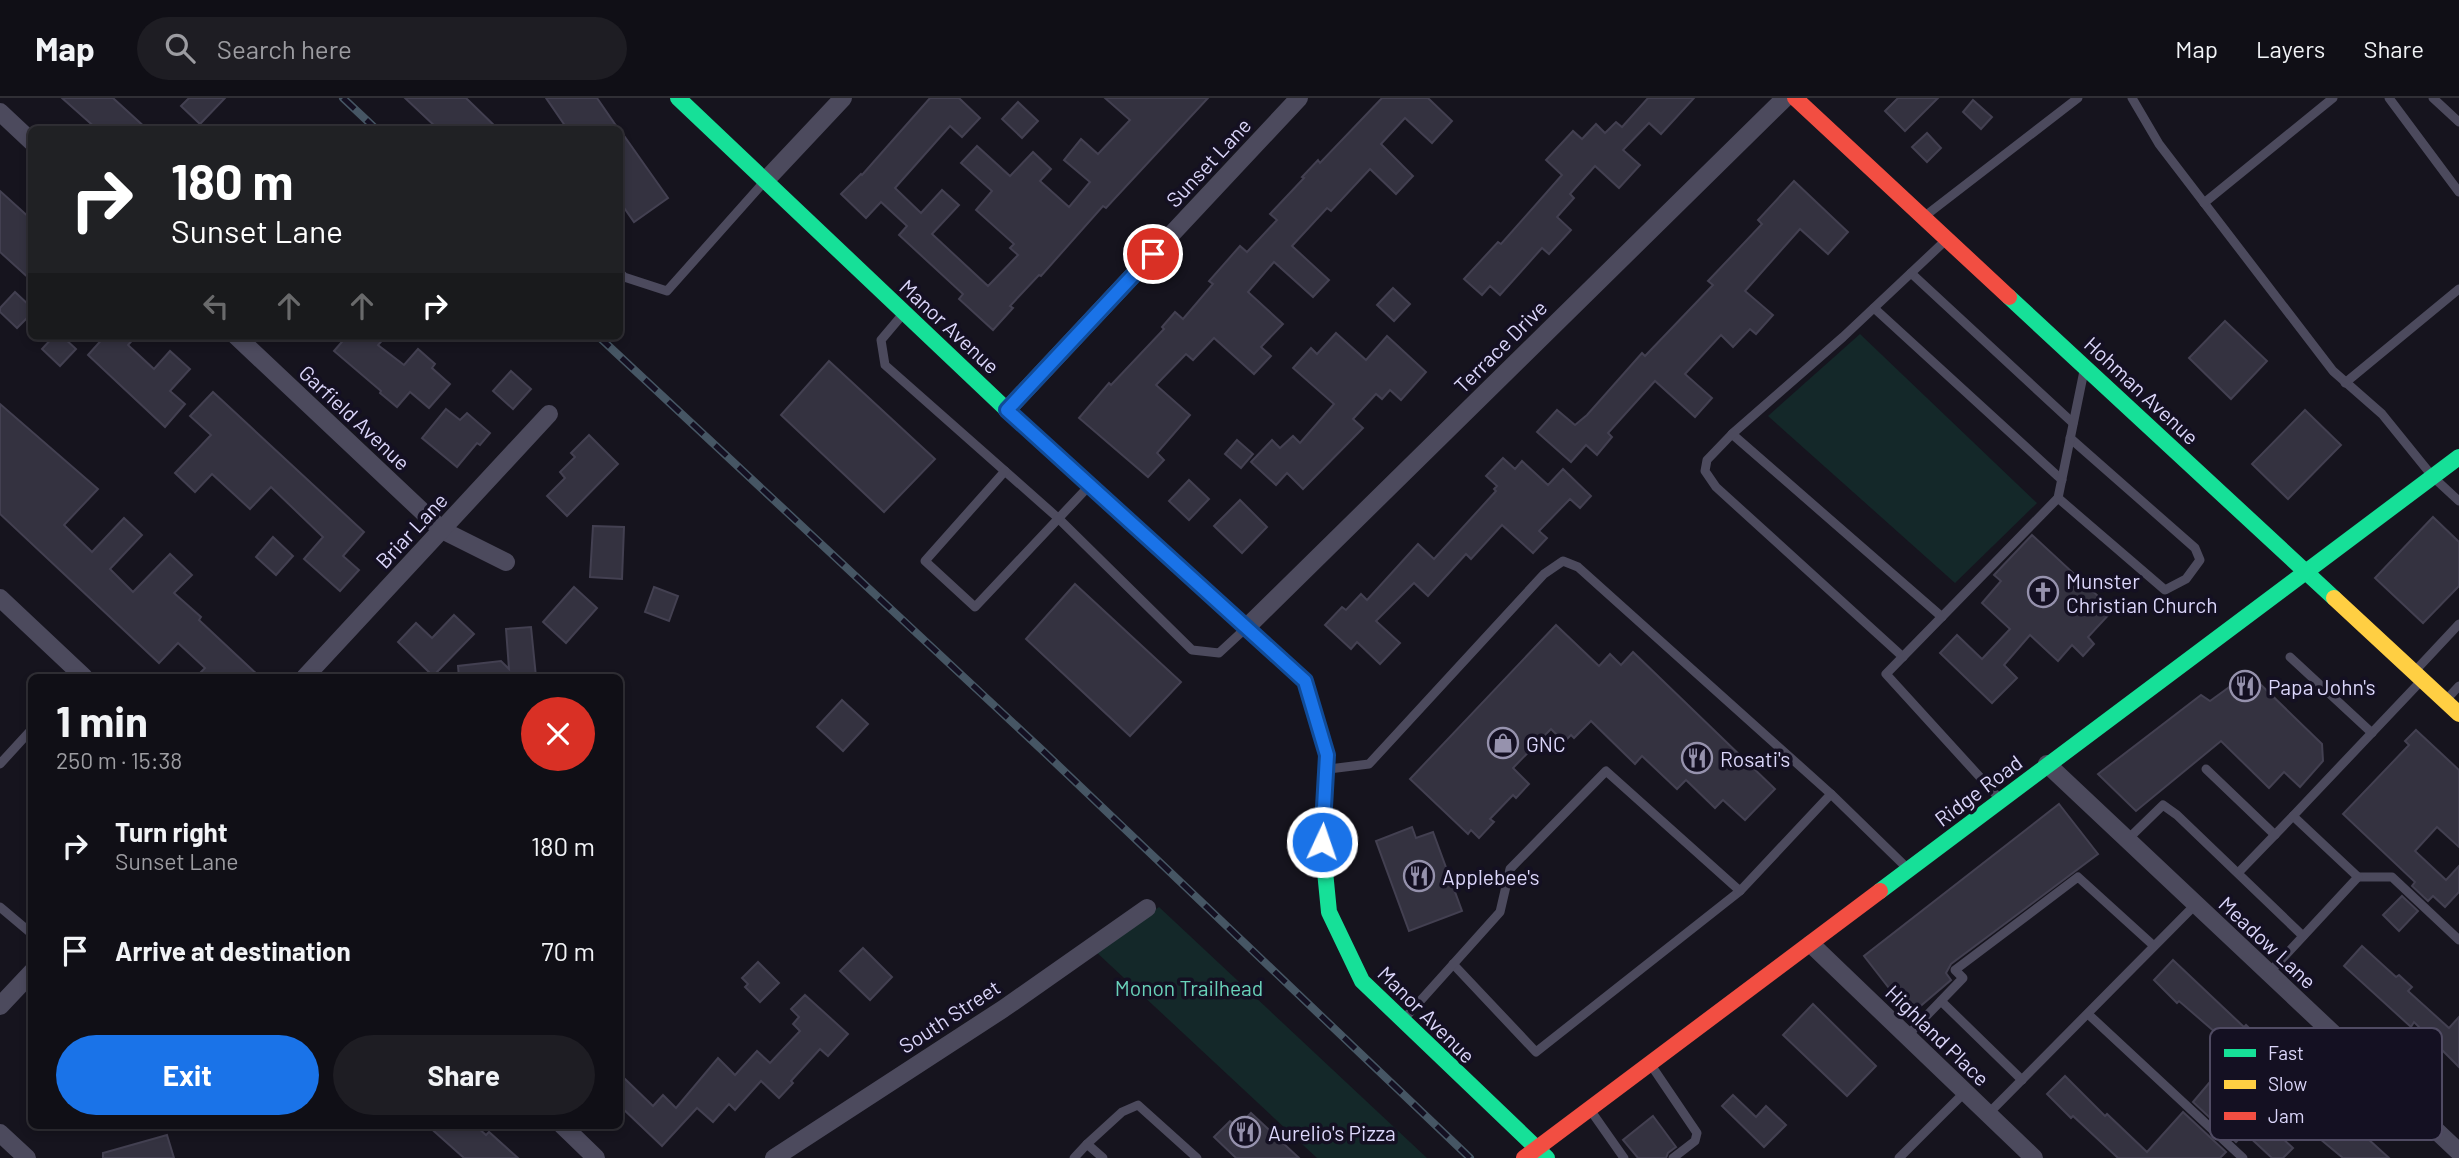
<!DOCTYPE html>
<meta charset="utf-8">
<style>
:root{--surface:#100f16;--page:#1e1d23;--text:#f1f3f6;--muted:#9c9ca1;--line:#302f35;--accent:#1a73e8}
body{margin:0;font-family:Barlow,sans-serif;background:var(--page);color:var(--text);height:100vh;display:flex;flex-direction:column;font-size:26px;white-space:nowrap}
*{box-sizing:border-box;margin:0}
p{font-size:23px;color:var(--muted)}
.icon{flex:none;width:38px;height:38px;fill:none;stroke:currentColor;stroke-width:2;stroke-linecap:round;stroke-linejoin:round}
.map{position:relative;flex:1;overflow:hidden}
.sheet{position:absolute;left:28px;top:576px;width:595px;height:455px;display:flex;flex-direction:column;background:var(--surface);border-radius:10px;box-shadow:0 4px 10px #0003,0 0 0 2px var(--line)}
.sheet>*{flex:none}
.top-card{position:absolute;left:28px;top:28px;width:595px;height:214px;border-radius:10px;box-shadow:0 4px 10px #0003,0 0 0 2px var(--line);background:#202124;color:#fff;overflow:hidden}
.pin{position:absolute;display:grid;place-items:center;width:60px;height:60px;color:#fff;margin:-30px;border:4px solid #fff;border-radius:50%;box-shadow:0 2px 7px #0007}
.me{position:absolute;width:77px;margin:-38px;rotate:3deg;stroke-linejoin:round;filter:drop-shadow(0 0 5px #0008)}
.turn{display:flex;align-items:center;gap:24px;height:147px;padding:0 28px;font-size:32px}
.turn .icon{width:91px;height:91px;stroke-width:2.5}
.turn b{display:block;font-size:49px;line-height:60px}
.lanes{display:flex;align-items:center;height:66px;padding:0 28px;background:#0003;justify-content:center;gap:35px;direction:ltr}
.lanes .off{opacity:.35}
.round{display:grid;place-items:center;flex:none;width:74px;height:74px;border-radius:37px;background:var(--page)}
.overview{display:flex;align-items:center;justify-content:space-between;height:119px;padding:0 28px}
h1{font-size:42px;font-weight:700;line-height:52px}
.button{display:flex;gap:14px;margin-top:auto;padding:14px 28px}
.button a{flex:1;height:80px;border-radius:42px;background:var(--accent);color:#fff;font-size:28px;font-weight:700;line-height:80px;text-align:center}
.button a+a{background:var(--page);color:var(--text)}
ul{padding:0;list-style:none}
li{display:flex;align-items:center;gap:21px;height:105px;padding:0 28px}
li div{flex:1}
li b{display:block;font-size:26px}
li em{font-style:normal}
header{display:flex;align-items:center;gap:42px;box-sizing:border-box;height:98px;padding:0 35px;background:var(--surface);border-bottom:2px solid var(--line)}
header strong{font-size:33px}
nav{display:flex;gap:38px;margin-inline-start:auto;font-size:24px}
.search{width:490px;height:63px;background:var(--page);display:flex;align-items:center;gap:18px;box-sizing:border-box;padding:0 24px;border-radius:38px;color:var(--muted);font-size:26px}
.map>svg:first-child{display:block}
</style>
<header>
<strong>Map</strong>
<div class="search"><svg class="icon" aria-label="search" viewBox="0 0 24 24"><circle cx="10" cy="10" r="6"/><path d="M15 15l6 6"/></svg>Search here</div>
<nav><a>Map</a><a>Layers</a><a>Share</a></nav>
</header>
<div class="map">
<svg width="2459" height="1060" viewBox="0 0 2459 1060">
<rect width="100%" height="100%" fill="#16141e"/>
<g fill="#142829">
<path d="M1860 236 2037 405 1955 485 1768 318Z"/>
<path d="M1159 809 1427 1060H1317L1094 852Z"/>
</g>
<g fill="#343240" stroke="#434051" stroke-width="2">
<path d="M62 0H113L148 32H98Z"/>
<path d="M189 0H225L200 26 181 8Z"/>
<path d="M405 0H466L499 32H439Z"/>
<path d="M546 0H597L619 32H568Z"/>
<path d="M930 0H959L980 20 962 39 950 28 895 90 921 115 942 92 959 107 932 136 988 188 1018 157 1010 150 1014 146 976 112 992 93 961 65 977 48 1010 78 1033 54 1051 71 1040 83 1069 109 1090 84 1064 62 1081 41 1098 56 1130 22 1105 0H1208L1106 110 1103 108 1041 178 1039 177 1010 208 1013 210 993 232 959 201 963 196 899 137 907 128 881 104 866 120 841 96 861 76 862 77Z"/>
<path d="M1382 0H1428L1452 23 1432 45 1405 20 1381 46 1413 78 1396 96 1370 71 1331 113 1327 110 1292 148 1329 182 1313 199 1274 164 1248 194 1283 226 1261 249 1271 258 1254 276 1214 240 1193 262 1186 256 1156 287 1190 317 1157 355 1164 362 1148 379 1079 320 1109 285 1111 287 1164 231 1162 229 1175 214 1183 221 1213 186 1209 183 1240 148 1247 154 1277 122 1270 116 1304 80 1302 79 1318 62 1320 65Z"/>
<path d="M1648 0H1694L1661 36 1649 25 1623 52 1640 67 1619 90 1595 68 1570 96 1574 100 1557 119 1571 132 1549 156 1542 150 1500 197 1490 188 1482 197 1464 181 1498 144 1501 146 1562 77 1546 62 1573 33 1582 41 1596 26 1605 35 1616 24 1622 29Z"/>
<path d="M1898 0H1938L1905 33 1885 13Z"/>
<path d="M1973 2 1992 19 1981 31 1963 14Z"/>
<path d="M1018 4 1038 23 1022 40 1002 21Z"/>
<path d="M620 32 668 100 634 124 620 104Z"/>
<path d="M1927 35 1941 50 1927 64 1912 49Z"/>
<path d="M1794 83 1848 134 1828 156 1800 131 1745 193 1773 217 1756 236 1750 231 1733 249 1721 237 1685 276 1712 300 1695 319 1655 283 1608 335 1612 339 1597 357 1586 347 1571 364 1537 334 1557 312 1575 327 1587 317 1642 255 1645 258 1713 187 1708 183 1762 126 1758 122Z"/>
<path d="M0 93 32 122V183L0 154Z"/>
<path d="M1393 190 1410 206 1394 223 1377 207Z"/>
<path d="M15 194 32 210V215L17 230 0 214V210Z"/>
<path d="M2225 223 2267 263 2231 301 2189 260Z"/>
<path d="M1336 235 1366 262 1387 238 1426 274 1401 302 1390 292 1382 301 1376 296 1353 321 1363 330 1303 391 1287 375 1276 387 1251 364 1272 342 1280 350 1293 338 1300 345 1334 306 1293 270 1311 250 1317 256Z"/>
<path d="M54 238H62L76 251 60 268 42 251Z"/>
<path d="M105 238H136L128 247 154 271 170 253 190 271 170 293 185 306 165 329 88 257Z"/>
<path d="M347 238H386L378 247 404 267 418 251 435 266 432 270 450 286 429 310 410 294 397 309 380 295 381 293 334 253Z"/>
<path d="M829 263 935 361 884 414 781 317Z"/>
<path d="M511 273 531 291 513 311 493 293Z"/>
<path d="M213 294 364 434 343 458 359 472 340 493 304 461 323 439 271 389 250 411 212 376 195 394 175 375 211 337 190 318Z"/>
<path d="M0 306 98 391 64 427 92 454 124 420 142 437 110 471 133 494 170 456 192 477 174 495 201 519 199 522 260 579H196L205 570 178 545 159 565 0 416Z"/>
<path d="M446 311 460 322 467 315 490 335 480 347 477 345 457 369 422 340Z"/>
<path d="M2305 312 2341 347 2288 401 2252 366Z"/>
<path d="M589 337 618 366 567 418 547 398 565 380 560 374 575 359 571 355Z"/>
<path d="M1237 342 1253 356 1241 370 1225 356Z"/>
<path d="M1503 360 1515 371 1522 363 1548 387 1563 371 1591 398 1580 410 1570 401 1539 433 1547 440 1533 455 1502 427 1471 461 1466 456 1428 498 1414 485 1376 523 1400 545 1380 566 1357 544 1351 551 1325 527 1342 509 1346 512 1361 496 1367 502 1418 446 1434 461 1496 393 1494 391 1497 388 1486 378Z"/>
<path d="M1189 382 1209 401 1189 422 1169 403Z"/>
<path d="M1240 402 1267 429 1242 455 1214 428Z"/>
<path d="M2433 419 2459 444V488L2423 525 2375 480Z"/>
<path d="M593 428 624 429 622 481 590 479Z"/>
<path d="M2032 437 2113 512 2088 539 2094 546 2083 558 2072 547 2058 563 2030 537 2004 567 2017 580 1992 605 1940 555 1957 537 1982 561 2010 531 1982 505 2001 483 1994 477Z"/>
<path d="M273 439 293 458 276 477 256 459Z"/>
<path d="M1075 486 1181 584 1130 638 1026 541Z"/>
<path d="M574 489 597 510 566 545 543 524Z"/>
<path d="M654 489 678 498 669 523 645 514Z"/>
<path d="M454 517 474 536 433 578 398 544 416 525 432 540Z"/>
<path d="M1556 527 1599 568 1610 556 1621 567 1633 554 1775 691 1745 722 1723 702 1715 710 1686 682 1677 691 1642 658 1635 666 1591 623 1574 640 1571 637 1564 644 1551 631 1513 670 1529 686 1516 700 1513 697 1490 721 1494 724 1479 740 1471 732 1468 736 1410 681Z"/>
<path d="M531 529 536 579H459L458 568 501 563 509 571 506 531Z"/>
<path d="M2255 581 2322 646 2323 663 2300 689 2284 674 2269 690 2221 643 2136 713 2098 676 2201 597 2210 603 2239 582Z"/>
<path d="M842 602 868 626 843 653 817 629Z"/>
<path d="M2416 632 2459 672V749L2437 729 2415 753 2446 782 2459 768V794L2445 809 2433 798 2428 803 2412 788 2415 784 2343 716 2409 647 2405 643Z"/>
<path d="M2059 706 2098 756 1951 866 1946 875 1951 882 1910 917 1864 858Z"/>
<path d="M1412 729 1416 740 1433 734 1462 813 1409 833 1376 743Z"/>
<path d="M2402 798 2418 813 2399 833 2383 817Z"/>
<path d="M2362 848 2396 879 2399 877 2412 889 2408 893 2449 930 2459 919V969L2414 924 2411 929 2344 868Z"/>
<path d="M863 850 892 879 870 902 840 873Z"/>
<path d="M2173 862 2244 929 2246 927 2278 958 2280 955 2302 976 2300 979 2389 1060H2343L2308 1031 2311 1028 2216 935 2179 903 2177 905 2154 882Z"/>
<path d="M758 864 779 885 760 904 745 889 748 886 742 880Z"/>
<path d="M805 897 848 936 828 958 820 951 791 983 793 985 779 1000 761 983 735 1012 729 1006 713 1024 697 1010 662 1048 620 1008V976L653 1008 663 997 676 1010 718 960 735 977 757 953 770 965 800 933 793 926 799 919 791 911Z"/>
<path d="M1813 906 1876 968 1847 998 1783 937Z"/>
<path d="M2065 978 2105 1018 2107 1016 2147 1054 2183 1014 2226 1054 2220 1060H2118L2073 1018 2071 1020 2047 996Z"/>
<path d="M2215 978 2293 1050 2283 1060H2272L2245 1035 2236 1044 2193 1004Z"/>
<path d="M1733 997 1756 1019 1766 1008 1786 1027 1764 1049 1722 1008Z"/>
<path d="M1251 1015 1299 1060H1236L1214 1039 1230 1023 1237 1029Z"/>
<path d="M1653 1018 1676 1049 1668 1055 1666 1060H1638L1623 1042Z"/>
<path d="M427 1027H475L486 1037 489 1034 518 1060H464Z"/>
<path d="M167 1037 174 1060H103V1055Z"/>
</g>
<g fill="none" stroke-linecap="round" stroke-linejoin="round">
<g stroke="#4c4a5d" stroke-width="9">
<path d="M2132 0 2159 46 2333 273 2382 316 2433 379 2459 403"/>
<path d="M2389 0 2459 94"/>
<path d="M2433 0 2459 24"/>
<path d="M2204 105 2333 0"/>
<path d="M1925 118 2078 0"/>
<path d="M620 175 624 179 667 193 764 84"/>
<path d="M1911 175 2073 325"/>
<path d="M1874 210 2062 382"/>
<path d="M903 216 881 242 885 267 1058 420 1192 552 1219 555 1246 530"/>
<path d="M2345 285 2459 191"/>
<path d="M1732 336 1942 519"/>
<path d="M1005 373 925 463 975 509 1089 388"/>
<path d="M2058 400 2165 492 2186 481 2200 462 2195 450 2070 340"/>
<path d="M1903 559 1716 389 1705 373 1707 362 1732 336 1843 239 1946 142"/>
<path d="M2290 559 2372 635"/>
<path d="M2415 573 2459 526"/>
<path d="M2446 602 2459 588"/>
<path d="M0 666 32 631"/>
<path d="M1329 671 1369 666 1544 476 1563 463 1578 469 1831 696"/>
<path d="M2206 671 2275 737"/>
<path d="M1999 700 1886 576 2058 400 2084 273"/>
<path d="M2127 742 2163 707 2177 717 2303 838"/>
<path d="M2238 775 2293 718"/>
<path d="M2358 779H2392L2459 842"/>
<path d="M0 809 32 836"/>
<path d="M1453 866 1536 954 1740 793"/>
<path d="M2268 876 2358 779 2293 718 2421 583"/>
<path d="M1941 903 2022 982"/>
<path d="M2088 916 2243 1060"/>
<path d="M1404 921 1500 814 1510 771 1606 673 1740 793 1831 696 1905 768"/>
<path d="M1907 938 1963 880 1955 872 2078 779 2154 848"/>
<path d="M1651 967 1697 1035 1695 1043 1673 1060"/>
<path d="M1591 1013 1624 1060"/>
<path d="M1988 1016 2195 807"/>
<path d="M1087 1046 1122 1014 1138 1007 1197 1060"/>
<path d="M1074 1060 1087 1046 1103 1060"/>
<path d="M1899 1060 1965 994"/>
</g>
<g stroke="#4c4a5d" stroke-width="18">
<path d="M0 14 32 44"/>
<path d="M765 83 843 0"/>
<path d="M236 238 442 432 506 464"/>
<path d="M1007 312 1299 0"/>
<path d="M0 500 84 579"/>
<path d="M1247 529 1785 0"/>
<path d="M305 579 549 316"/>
<path d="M2047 666 2459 1054"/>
<path d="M1811 846 2034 1060"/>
<path d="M0 908 32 874"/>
<path d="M562 1027 596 1060"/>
<path d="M0 1035 27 1060"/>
<path d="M774 1060 1003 911 1147 810"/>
</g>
<g stroke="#16e098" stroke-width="16">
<path d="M678 0 1007 312 1176 466"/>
<path d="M2009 199 2334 500"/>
<path d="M1324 763 1329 814 1362 883 1547 1060"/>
<path d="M1880 793 2459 359"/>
</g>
<g stroke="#ffcf43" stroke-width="16">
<path d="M1176 466 1305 583 1327 657 1322 744 1324 763"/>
<path d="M2334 500 2459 616"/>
</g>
<g stroke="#f24e42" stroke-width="16">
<path d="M1795 0 2009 199"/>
<path d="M1524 1060 1880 793"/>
</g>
<g stroke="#465664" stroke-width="8">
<g id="rail">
<path d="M343 0 377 32"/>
<path d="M598 238 1042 652 1470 1060"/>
</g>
</g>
<use href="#rail" stroke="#141022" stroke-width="5" stroke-dasharray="16" stroke-linecap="butt"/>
</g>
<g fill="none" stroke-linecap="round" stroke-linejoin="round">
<g stroke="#114b97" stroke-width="18">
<path id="route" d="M1153 156 1007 312 1305 583 1327 657 1322 744"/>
</g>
<use href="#route" stroke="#1a73e8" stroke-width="12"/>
</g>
<defs>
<g id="church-ring" transform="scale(1.575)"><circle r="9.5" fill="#141022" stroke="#9692ad" stroke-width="1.5"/><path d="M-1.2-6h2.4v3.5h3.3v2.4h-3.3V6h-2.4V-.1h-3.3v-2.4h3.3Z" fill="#9692ad"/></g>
<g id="restaurant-ring" transform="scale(1.575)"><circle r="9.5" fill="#141022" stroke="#9692ad" stroke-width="1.5"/><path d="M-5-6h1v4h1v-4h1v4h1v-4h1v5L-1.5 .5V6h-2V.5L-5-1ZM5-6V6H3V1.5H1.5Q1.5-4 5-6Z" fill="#9692ad"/></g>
<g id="shop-ring" transform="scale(1.575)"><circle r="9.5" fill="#141022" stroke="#9692ad" stroke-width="1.5"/><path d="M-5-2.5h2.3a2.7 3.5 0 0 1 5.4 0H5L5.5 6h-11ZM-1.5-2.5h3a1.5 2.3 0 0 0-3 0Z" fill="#9692ad"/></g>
</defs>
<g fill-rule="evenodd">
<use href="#church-ring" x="2043" y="494"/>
<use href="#restaurant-ring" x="2245" y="588"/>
<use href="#shop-ring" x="1503" y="645"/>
<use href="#restaurant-ring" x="1697" y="660"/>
<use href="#restaurant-ring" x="1419" y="778"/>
<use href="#restaurant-ring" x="1245" y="1034"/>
</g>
<g text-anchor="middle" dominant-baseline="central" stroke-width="7" stroke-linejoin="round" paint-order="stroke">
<g font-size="21" fill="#dbd6fa" stroke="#141022">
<text transform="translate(1208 64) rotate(-47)">Sunset Lane</text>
<text transform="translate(950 228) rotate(43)">Manor Avenue</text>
<text transform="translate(1500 248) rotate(-45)">Terrace Drive</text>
<text transform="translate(2142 292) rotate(43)">Hohman Avenue</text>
<text transform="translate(355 319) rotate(43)">Garfield Avenue</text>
<text transform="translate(411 432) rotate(-47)">Briar Lane</text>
<text transform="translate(1978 692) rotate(-37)">Ridge Road</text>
<text transform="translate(2268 844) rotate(43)">Meadow Lane</text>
<text transform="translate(1427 916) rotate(45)">Manor Avenue</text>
<text transform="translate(949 918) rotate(-33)">South Street</text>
<text transform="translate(1938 937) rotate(44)">Highland Place</text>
</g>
<g font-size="21" fill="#dbd6fa" stroke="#141022" text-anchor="start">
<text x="2066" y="482">Munster<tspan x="2066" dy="24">Christian Church</tspan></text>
<text x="2268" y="588">Papa John's</text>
<text x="1526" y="645">GNC</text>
<text x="1720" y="660">Rosati's</text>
<text x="1442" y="778">Applebee's</text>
<text x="1268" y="1034">Aurelio's Pizza</text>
</g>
<g font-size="21" fill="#6ad2ba" stroke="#141022">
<text x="1189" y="889">Monon Trailhead</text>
</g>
</g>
<rect x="2210" y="930" width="232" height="112" rx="10" fill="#141022" stroke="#504b63" stroke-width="2"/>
<rect x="2224" y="951" width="32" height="8" fill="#16e098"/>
<rect x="2224" y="982" width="32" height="9" fill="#ffcf43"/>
<rect x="2224" y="1014" width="32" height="8" fill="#f24e42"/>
<g font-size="19" fill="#dbd6fa">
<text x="2268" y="962">Fast</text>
<text x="2268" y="993">Slow</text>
<text x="2268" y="1025">Jam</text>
</g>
</svg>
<div class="pin" style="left:1153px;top:156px;background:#d93025"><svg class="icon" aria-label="arrive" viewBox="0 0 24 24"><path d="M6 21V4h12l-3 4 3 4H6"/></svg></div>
<svg class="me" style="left:1322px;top:744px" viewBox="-20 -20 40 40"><circle r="17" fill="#1a73e8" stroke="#fff" stroke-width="3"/><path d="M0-11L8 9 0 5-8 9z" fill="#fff"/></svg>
<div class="top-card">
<div class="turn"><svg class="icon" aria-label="right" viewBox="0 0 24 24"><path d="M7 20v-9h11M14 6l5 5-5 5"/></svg><div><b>180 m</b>Sunset Lane</div></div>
<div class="lanes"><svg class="icon off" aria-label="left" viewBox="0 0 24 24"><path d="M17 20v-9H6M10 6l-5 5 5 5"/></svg><svg class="icon off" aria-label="ahead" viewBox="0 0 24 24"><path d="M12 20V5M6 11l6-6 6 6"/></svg><svg class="icon off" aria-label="ahead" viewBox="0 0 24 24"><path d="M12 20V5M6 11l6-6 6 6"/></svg><svg class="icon" aria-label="right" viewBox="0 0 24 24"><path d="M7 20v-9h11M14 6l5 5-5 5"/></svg></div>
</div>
<section class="sheet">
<div class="overview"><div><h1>1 min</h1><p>250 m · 15:38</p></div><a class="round" style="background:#d93025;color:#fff"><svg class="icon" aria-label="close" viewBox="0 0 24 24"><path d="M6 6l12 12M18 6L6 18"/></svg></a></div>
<ul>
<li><svg class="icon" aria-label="right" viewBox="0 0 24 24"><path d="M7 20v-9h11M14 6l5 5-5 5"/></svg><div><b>Turn right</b><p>Sunset Lane</p></div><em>180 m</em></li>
<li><svg class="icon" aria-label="arrive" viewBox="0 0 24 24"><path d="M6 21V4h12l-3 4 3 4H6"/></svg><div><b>Arrive at destination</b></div><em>70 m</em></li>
</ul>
<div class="button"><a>Exit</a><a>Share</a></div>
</section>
</div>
